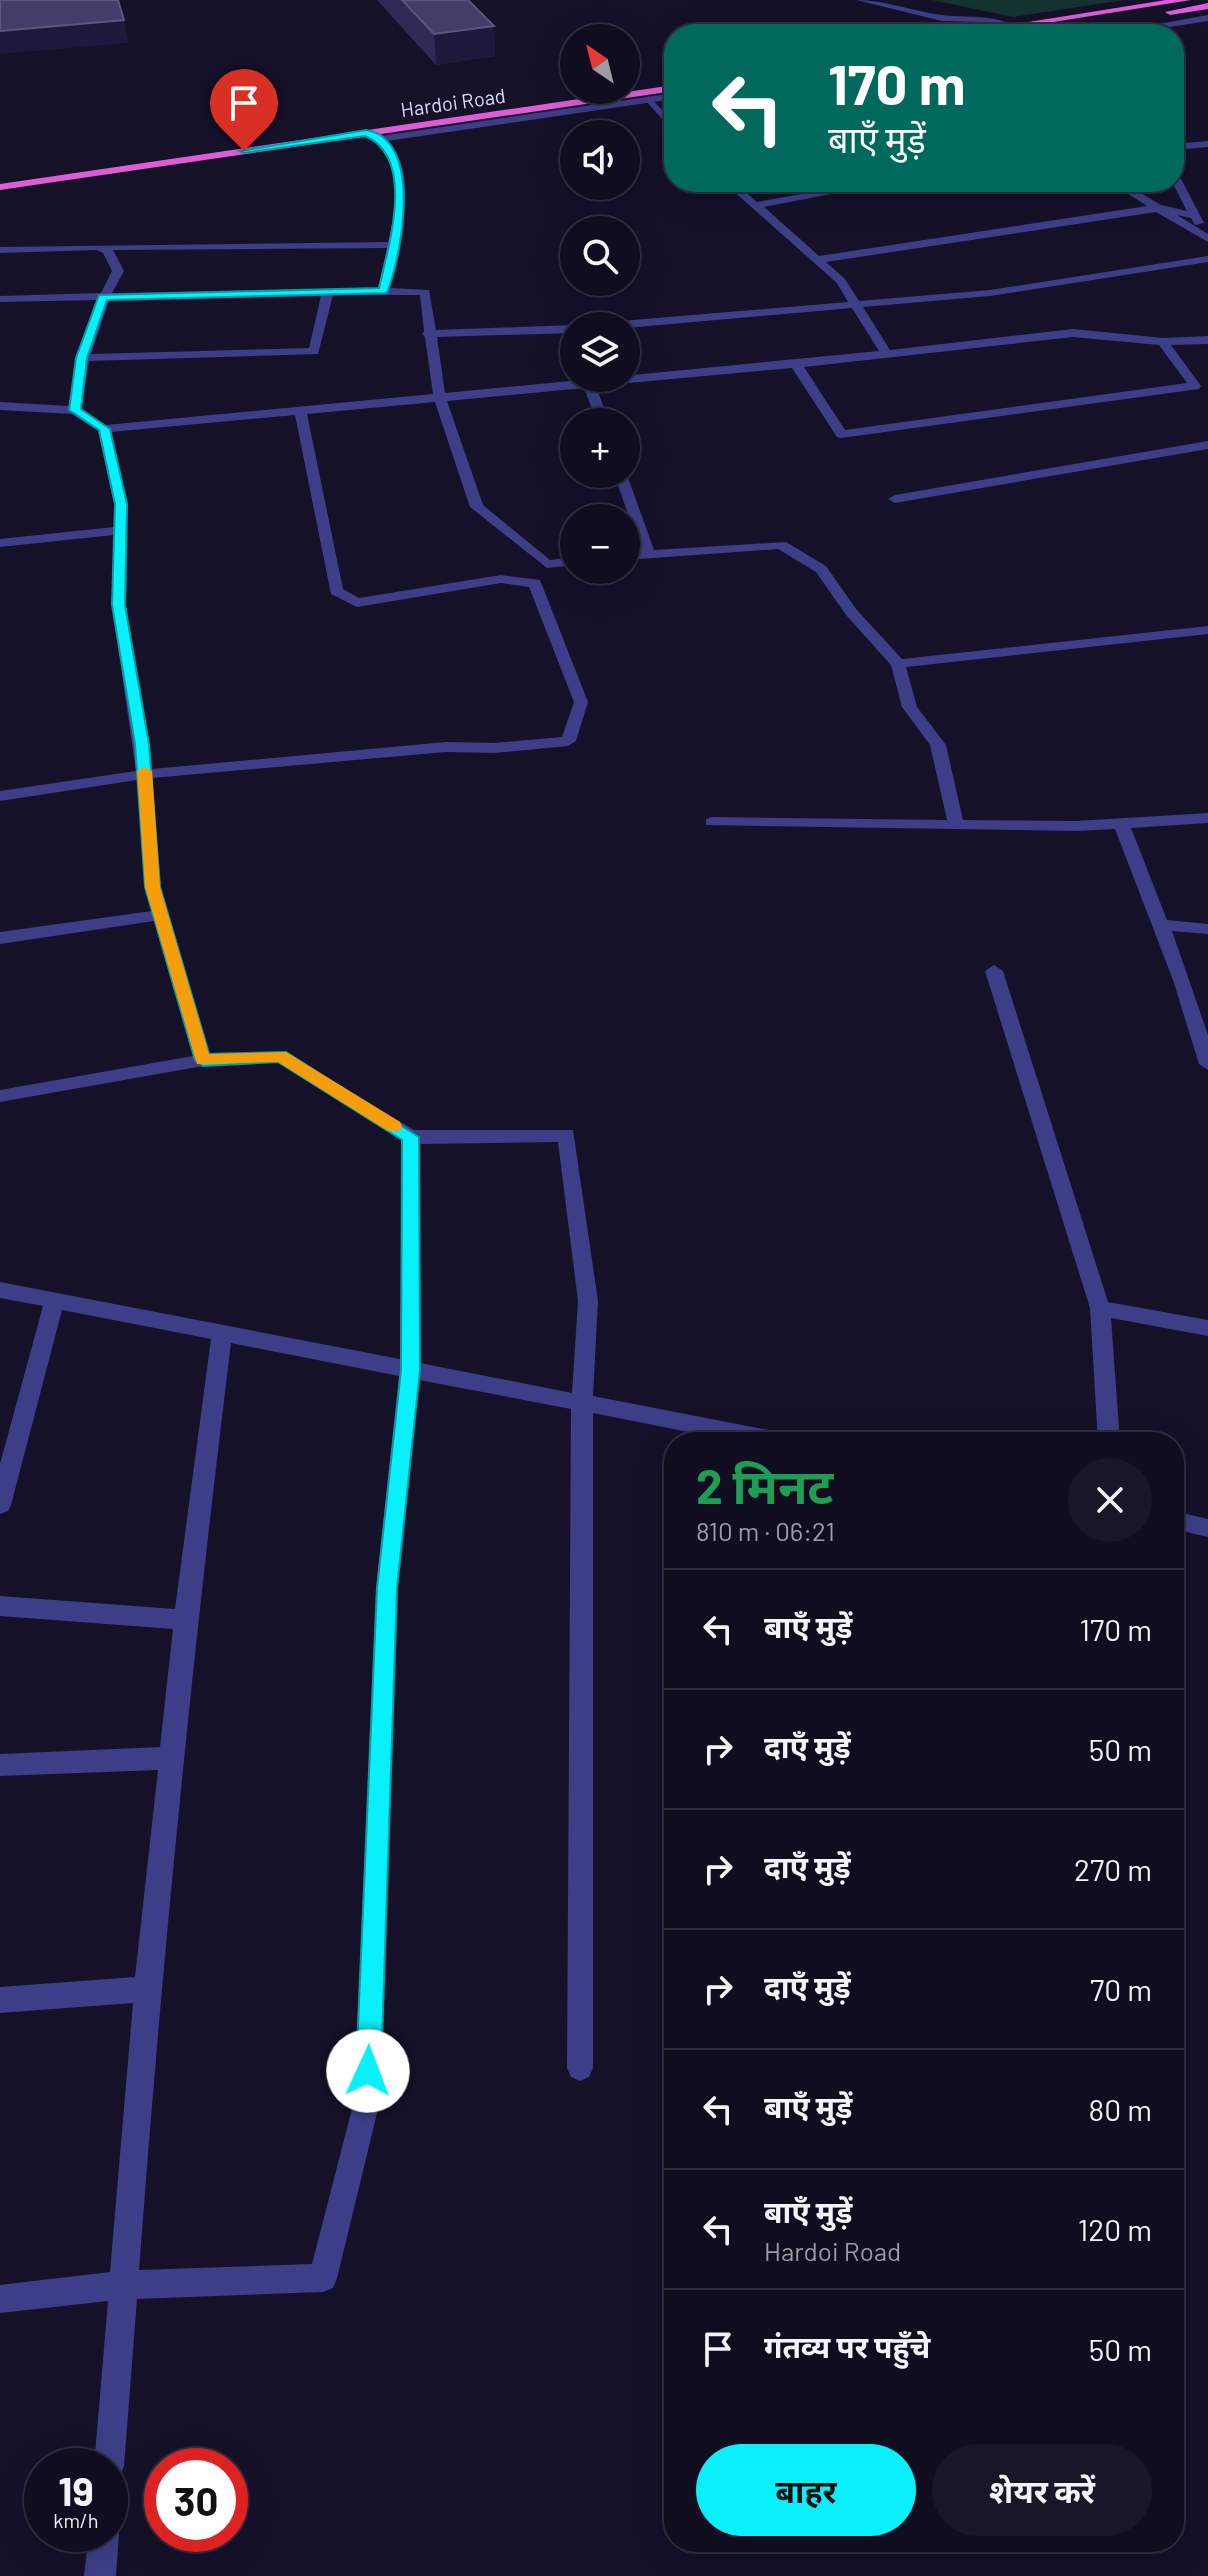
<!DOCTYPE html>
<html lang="hi">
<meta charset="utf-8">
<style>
:root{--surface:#0f0d1f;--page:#181628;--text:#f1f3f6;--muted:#9b9ca4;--line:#2f2d3d;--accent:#09f0fb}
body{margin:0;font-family:Barlow,"Noto Sans Devanagari",sans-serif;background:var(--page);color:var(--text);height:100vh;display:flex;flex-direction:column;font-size:30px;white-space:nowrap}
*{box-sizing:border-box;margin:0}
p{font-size:26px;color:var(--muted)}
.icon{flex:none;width:44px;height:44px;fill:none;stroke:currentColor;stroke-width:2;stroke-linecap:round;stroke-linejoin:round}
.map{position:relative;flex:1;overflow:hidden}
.panel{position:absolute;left:664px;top:1432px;width:520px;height:1120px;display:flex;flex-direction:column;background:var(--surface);border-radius:32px;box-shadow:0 8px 32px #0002,0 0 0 2px var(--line)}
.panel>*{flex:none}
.top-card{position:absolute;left:664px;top:24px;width:520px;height:168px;border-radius:32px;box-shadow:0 8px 32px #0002,0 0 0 2px var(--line);background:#00695c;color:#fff;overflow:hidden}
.needle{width:52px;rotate:325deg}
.tools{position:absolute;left:560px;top:24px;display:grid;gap:16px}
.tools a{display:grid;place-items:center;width:80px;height:80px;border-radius:50%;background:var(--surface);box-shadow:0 8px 32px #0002,0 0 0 2px var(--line);font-size:40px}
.speed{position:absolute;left:24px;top:2448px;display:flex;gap:16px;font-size:40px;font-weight:700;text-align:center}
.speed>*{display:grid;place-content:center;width:104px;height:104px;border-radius:50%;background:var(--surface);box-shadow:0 8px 32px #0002,0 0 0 2px var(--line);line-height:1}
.speed small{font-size:20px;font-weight:400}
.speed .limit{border:12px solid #d22;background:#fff;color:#111}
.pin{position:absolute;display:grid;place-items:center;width:68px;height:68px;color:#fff;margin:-82px -34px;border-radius:50% 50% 50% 0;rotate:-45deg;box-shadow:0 0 8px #0007}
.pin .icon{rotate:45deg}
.me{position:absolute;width:88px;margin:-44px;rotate:2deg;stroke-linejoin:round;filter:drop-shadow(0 0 6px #0008)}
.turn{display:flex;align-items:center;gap:28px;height:168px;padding:0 32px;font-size:36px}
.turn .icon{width:104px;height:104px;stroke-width:2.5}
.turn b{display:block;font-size:56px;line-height:68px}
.round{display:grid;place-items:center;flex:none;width:84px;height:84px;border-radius:42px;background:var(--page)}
.summary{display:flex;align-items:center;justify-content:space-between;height:136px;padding:0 32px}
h1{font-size:48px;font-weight:700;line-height:60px;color:#1e9e55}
.cta{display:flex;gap:16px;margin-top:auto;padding:16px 32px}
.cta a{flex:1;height:92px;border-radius:48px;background:var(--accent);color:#111;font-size:32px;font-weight:700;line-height:92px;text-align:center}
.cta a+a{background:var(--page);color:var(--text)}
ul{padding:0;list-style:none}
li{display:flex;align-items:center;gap:24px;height:120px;padding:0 32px;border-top:2px solid var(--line)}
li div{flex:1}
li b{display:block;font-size:30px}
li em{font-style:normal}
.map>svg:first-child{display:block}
</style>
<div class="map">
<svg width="1208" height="2576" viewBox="0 0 1208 2576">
<rect width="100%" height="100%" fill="#141129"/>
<path fill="#143330" d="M932 0H1124L1013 17Z"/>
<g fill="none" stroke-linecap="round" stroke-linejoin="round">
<g fill="#3d3e87" fill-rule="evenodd">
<path d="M649 96 674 123V132L644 99Z"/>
<path d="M380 136C425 163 398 248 389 288L429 290 436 330 574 325 576 326 574 333 437 337 445 393 879 351 852 308 626 328 603 326 609 322 848 302 837 283 723 182H734L757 202 869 182H892L764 207 819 256 1147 206 1110 182H1122L1161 205 1187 211 1172 182 1174 172 1178 173 1204 223 1195 225 1191 218 1177 215 1208 234V242L1156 212 826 262 845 279 859 301 990 290 1208 256V262L990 296 863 307 890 350 1073 329 1163 338 1208 336V344L1171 345 1201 386 1199 389 841 438 837 437 792 368 596 386 609 422H597L584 388 447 401 483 505 550 560 574 557V565L547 568 470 507 435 402 307 414 343 589 359 598 501 575 540 580 588 702 576 741 568 746 494 753 446 752 152 778 161 887 210 1053 286 1052 414 1130H573L598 1301 593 1396 784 1433 792 1436 795 1442H739L593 1413V2068L589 2077 580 2081 571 2077 567 2068 571 1409 419 1380 398 1588 380 2101 337 2278 333 2288 323 2292 137 2299 124 2466 120 2477 110 2481V2466H94L108 2301 0 2313V2285L110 2272 133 2003 0 2013V1987L135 1977 158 1770 0 1776V1754L160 1747 173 1629 0 1616V1596L175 1609 211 1339 62 1310 11 1505 8 1511 0 1514V1464L43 1306 0 1298V1282L400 1359 402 1140 277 1062 203 1066 0 1102V1090L193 1056 154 921 0 944V932L152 911 145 887 137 780 0 801V791L136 771 112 605 114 535 0 547V539L114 527V504L98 431 72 414 0 410V402L69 406 76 358 97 300 0 302V296L101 293 112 271 103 253 97 250 0 253V247L388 242 396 209 392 166 375 139ZM387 248 378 288 112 293 124 271 113 250ZM333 295H420L424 331 422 334 425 337 433 394 106 425 81 409 89 361 318 354ZM321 296 309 348 91 354 109 300ZM1073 337 1159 345 1187 383 845 430 804 367ZM295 415 331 594 357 607 501 583 529 587 574 702 562 737 494 743 446 742 152 769 126 605 128 504 111 432ZM558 1142 578 1301 572 1393 420 1363V1144ZM231 1343 399 1376 376 1588 354 2101 312 2264 139 2270C162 1960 193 1651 231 1343Z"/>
<path d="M1208 141V147L1174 150V144Z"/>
<path d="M1208 441V449L895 503 888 499 895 495Z"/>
<path d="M626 472 654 550 786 542 826 566 856 609 902 659 1208 626V634L906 667 917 707 946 745 963 820 1076 821 1208 813V823L1131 828 1167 920 1208 924V934L1172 931 1208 1035V1070L1199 1064 1173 980 1115 829 1076 831 706 825V819L712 817 947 820 930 745 902 707 891 665 846 615 816 572 778 549 626 560V552L641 551 614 474Z"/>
<path d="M994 965 1003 971 1108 1302 1208 1320V1336L1111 1318 1120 1442H1098L1090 1308 985 971Z"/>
<path d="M1174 1511 1208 1519V1537L1174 1529Z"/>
<path d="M110 2521 115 2523 119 2534 116 2576H84L89 2534H110Z"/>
</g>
<g fill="#3d3e87" fill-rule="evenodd">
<path d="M856 0C885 0 912 11 941 15 966 18 993 14 1015 26L1010 29 978 22 942 21Z"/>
<path d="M1208 15V21L1125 34H1103Z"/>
<path d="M674 93V99L380 142 361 133 366 130 381 136Z"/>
</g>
<g fill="#dc5dd6" fill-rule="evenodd">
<path d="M1166 0H1191L979 34H954Z"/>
<path d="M1208 3V9L1170 15 1165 12Z"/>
<path d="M674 85V91L0 190V184Z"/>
</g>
</g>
<path fill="#312a57" d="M377 0H468L494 26 495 56 436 65Z"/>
<g fill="#1e183d">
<path d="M124 20 128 43 0 54V31Z"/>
<path d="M494 26 495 56 436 65 434 34Z"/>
</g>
<g fill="#433d69" stroke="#5b5680" stroke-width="2">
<path d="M0 0H118L124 20 0 31Z"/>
<path d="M402 0H468L494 26 434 34Z"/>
</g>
<path fill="#09f0fb" stroke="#069ca3" stroke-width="2" d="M366 130C371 131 379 133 383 137 418 165 401 257 387 293L107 300 87 358 81 409 110 429 127 504 125 605 149 744 160 887 209 1054 286 1052 419 1137 420 1370 397 1588 381 2071 377 2079 368 2083 360 2079 356 2071 377 1588 401 1370 402 1140 278 1062 203 1066 195 1060 145 887 135 744 112 605 115 504 99 430 69 410 76 358 99 295 379 288C388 247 417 158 365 136L244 153 240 151Z"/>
<path fill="#f59e0b" d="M144 767 152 771 160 887 209 1054 286 1052 400 1122 402 1126 400 1131H388L278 1062 197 1064 145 887 137 771Z"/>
<g text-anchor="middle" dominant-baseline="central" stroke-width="8" stroke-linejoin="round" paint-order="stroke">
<g font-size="20" fill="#dcdafe" stroke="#141129">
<text transform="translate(453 102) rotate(-8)">Hardoi Road</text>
</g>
</g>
</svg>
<div class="tools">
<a><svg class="needle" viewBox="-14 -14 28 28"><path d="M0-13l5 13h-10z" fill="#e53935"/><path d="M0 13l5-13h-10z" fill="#9b9ca4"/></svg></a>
<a><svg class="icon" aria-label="sound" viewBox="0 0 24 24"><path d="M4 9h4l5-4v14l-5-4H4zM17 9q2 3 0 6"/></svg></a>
<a><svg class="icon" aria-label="search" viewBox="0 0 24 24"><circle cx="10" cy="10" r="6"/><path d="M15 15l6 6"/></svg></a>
<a><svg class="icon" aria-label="layers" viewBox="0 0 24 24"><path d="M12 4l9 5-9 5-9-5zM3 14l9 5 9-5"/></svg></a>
<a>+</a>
<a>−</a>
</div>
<div class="speed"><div>19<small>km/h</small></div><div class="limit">30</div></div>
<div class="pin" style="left:244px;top:151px;background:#d93025"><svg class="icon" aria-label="arrive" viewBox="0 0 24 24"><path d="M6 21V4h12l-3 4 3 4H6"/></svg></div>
<svg class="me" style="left:368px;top:2071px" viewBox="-20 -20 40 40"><circle r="19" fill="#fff"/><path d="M0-13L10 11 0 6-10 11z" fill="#09f0fb"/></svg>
<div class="top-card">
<div class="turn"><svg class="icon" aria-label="left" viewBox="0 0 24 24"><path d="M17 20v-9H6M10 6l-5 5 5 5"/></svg><div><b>170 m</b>बाएँ मुड़ें</div></div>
</div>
<section class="panel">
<div class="summary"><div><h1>2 मिनट</h1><p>810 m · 06:21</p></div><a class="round"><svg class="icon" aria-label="close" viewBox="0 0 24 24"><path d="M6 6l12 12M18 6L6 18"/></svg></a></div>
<ul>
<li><svg class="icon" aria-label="left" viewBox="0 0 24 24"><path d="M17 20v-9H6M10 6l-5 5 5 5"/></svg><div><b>बाएँ मुड़ें</b></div><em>170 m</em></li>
<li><svg class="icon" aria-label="right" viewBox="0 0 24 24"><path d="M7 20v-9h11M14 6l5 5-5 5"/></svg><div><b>दाएँ मुड़ें</b></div><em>50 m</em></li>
<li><svg class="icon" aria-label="right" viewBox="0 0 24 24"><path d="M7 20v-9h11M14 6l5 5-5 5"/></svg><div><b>दाएँ मुड़ें</b></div><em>270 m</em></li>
<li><svg class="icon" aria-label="right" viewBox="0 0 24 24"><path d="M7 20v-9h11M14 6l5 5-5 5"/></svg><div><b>दाएँ मुड़ें</b></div><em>70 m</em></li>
<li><svg class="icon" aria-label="left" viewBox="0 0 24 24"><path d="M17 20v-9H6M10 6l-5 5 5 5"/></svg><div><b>बाएँ मुड़ें</b></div><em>80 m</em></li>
<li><svg class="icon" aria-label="left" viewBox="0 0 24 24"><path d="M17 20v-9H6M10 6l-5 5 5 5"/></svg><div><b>बाएँ मुड़ें</b><p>Hardoi Road</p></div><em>120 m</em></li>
<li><svg class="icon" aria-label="arrive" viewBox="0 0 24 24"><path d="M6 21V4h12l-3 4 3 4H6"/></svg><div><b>गंतव्य पर पहुँचे</b></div><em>50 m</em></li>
</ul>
<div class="cta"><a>बाहर</a><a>शेयर करें</a></div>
</section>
</div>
